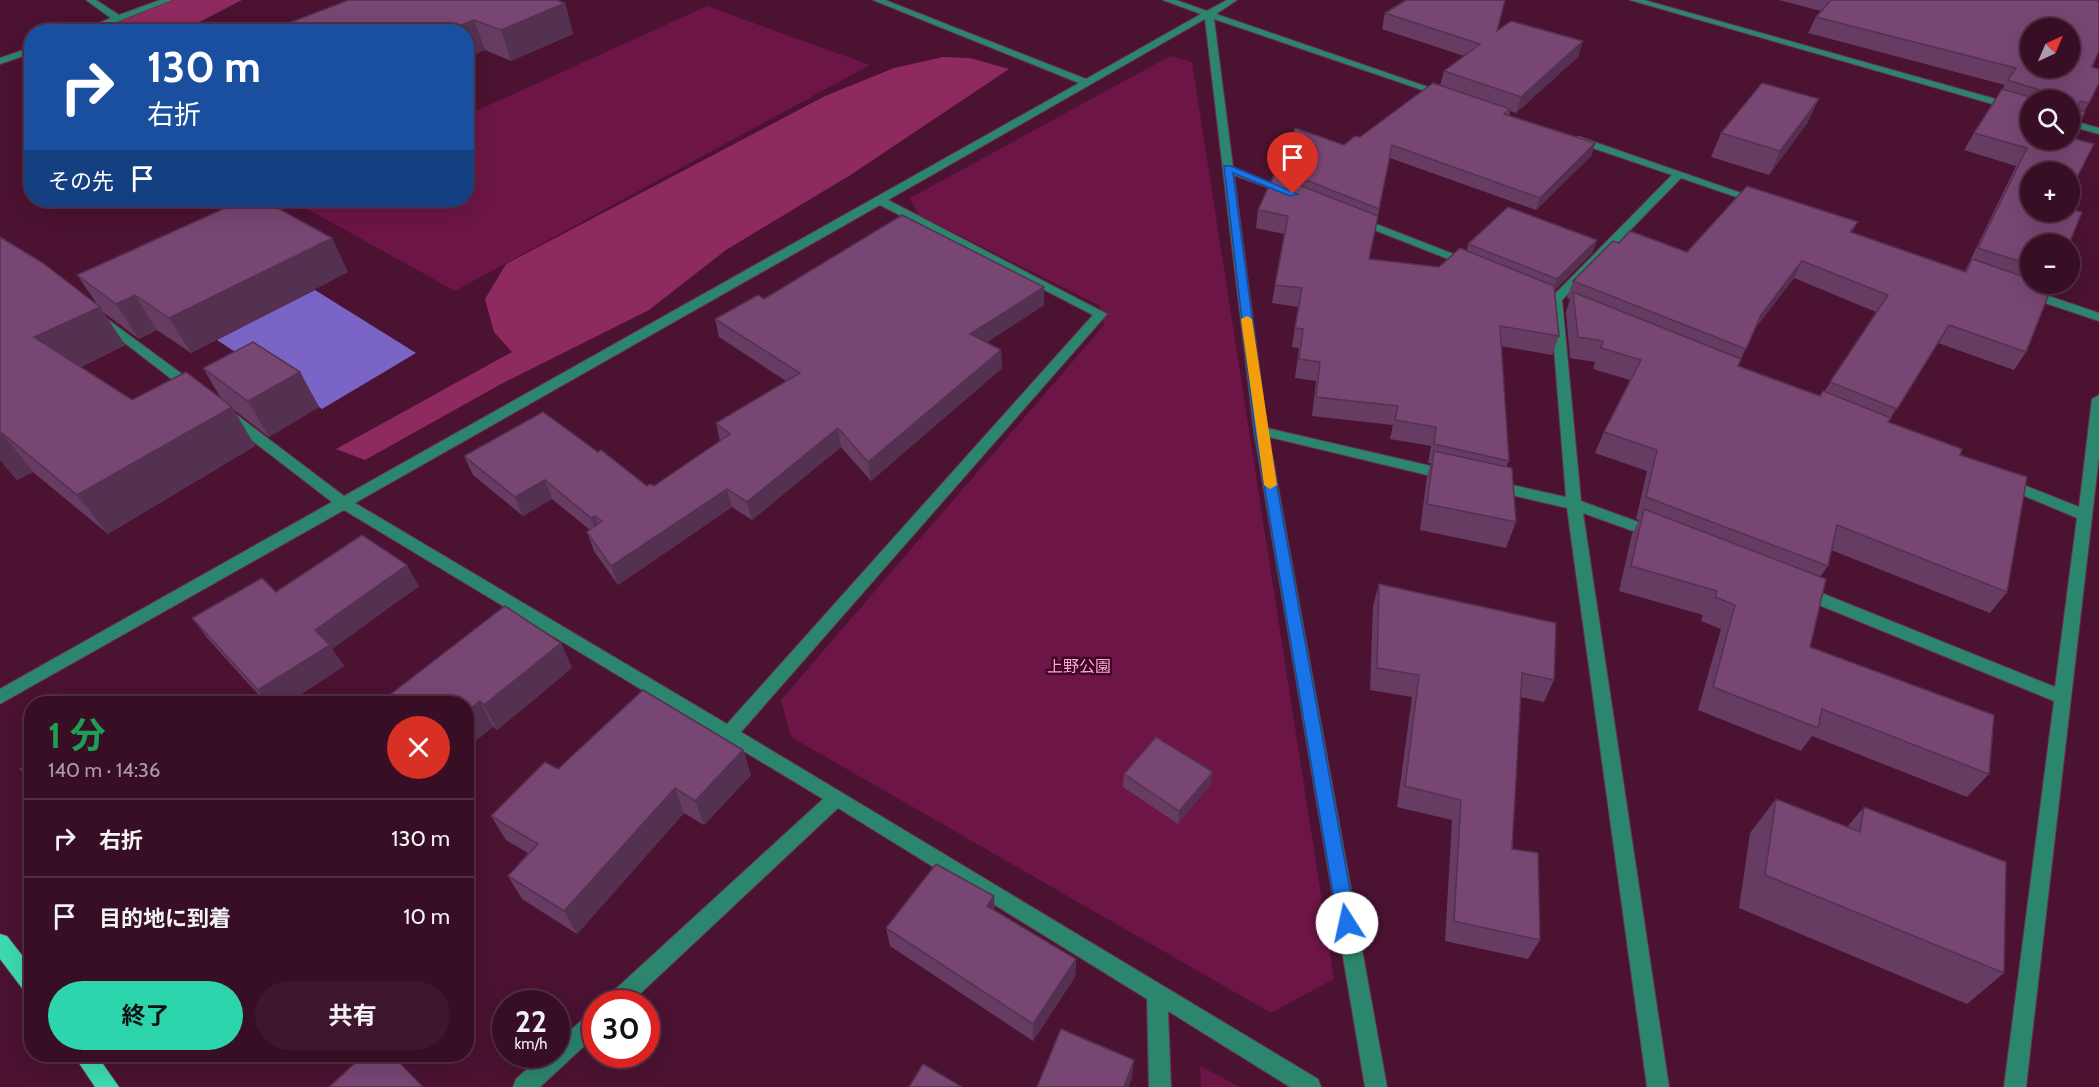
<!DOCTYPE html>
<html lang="ja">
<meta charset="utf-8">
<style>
:root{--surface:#380e25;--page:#3f172d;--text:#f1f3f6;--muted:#ab9ca7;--line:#522e42;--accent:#2cd5ab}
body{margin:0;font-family:Cabin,"Noto Sans JP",sans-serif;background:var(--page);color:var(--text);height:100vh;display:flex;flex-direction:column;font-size:22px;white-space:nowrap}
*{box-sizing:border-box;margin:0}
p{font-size:20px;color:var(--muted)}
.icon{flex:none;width:33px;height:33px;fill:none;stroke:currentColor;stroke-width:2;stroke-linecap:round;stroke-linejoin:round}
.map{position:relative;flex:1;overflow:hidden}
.details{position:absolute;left:24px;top:696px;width:450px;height:366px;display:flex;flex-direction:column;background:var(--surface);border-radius:24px;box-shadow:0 6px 24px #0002,0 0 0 2px var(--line)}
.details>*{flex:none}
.banner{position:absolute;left:24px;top:24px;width:450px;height:183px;border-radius:24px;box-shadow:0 6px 24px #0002,0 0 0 2px var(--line);background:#1a4fa0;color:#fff;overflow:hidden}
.needle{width:39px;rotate:44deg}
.buttons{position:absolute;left:2020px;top:18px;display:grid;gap:12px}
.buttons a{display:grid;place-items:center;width:60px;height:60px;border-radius:50%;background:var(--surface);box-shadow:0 6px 24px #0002,0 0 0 2px var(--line);font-size:30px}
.speed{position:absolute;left:492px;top:990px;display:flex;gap:12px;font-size:30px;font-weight:700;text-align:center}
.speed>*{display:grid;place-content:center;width:78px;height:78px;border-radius:50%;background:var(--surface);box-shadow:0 6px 24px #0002,0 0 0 2px var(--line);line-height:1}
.speed small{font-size:15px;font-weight:400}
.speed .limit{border:9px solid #d22;background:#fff;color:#111}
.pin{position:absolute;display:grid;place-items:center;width:51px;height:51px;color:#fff;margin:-62px -26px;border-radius:50% 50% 50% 0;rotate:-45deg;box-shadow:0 0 6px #0007}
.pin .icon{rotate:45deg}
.me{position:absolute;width:66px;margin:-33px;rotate:350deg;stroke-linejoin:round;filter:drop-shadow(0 0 4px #0008)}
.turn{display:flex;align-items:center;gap:21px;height:126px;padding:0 24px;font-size:27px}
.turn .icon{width:78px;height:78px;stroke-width:2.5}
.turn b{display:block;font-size:42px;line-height:51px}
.then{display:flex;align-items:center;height:57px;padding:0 24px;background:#0003;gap:12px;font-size:22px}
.round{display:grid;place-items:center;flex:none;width:63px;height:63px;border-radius:32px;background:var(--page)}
.summary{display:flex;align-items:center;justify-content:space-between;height:102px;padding:0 24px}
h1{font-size:36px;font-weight:700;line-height:45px;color:#1e9e55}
.button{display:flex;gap:12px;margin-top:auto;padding:12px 24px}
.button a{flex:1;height:69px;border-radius:36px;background:var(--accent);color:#111;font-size:24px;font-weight:700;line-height:69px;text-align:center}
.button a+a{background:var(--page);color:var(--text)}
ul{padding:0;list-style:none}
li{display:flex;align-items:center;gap:18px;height:78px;padding:0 24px;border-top:2px solid var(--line)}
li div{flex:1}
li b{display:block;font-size:22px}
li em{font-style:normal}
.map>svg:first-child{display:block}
</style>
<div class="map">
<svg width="2099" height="1087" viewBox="0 0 2099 1087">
<rect width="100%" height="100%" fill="#4b1231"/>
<g fill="#6c1546">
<path d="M707 6 870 65 455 291 291 200H466L467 115Z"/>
<path d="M1170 56 1192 62 1334 979 1271 1013 791 737 781 700 1104 325 1100 306 919 215 910 198Z"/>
<path d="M1200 1066 1240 1087H1201Z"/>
</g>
<g fill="#8f2a61">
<path d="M170 0H242L182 31 82 32Z"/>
<path d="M943 57 970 58 1009 69 852 174 726 250 649 310 501 384 365 460 336 449 512 352 494 332 485 299 506 264 825 96 894 68Z"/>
</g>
<path fill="#7a64c6" d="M315 290 416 353 322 409 217 340Z"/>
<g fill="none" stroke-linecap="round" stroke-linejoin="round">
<g stroke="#67324e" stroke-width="2">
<g id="minor">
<path d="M86 0H96L119 15 160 0H172L91 32H77L111 18Z"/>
<path d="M873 0H885L1086 79 1201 14 1163 0H1176L1207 11 1227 0H1237L1216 14 1451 95 1443 97 1214 19 1233 167 1294 192 1285 194 1234 175 1267 428 1448 470 1455 475 1448 480 1269 437 1387 1087H1365L1254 431 1205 19 888 200 1107 314 741 732 1318 1079 1321 1087H1290L1168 1011 1171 1087H1149L1147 999 838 808 629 1004H604L607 997 823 799 344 510 0 704V689L332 502 223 418 221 415 223 412H233L344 496 1079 83ZM880 205 1093 315 727 724 355 503Z"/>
<path d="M1630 0H1644L2031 109V115Z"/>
<path d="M32 47V53L0 64V58Z"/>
<path d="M2070 120 2099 128V134L2070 126Z"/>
<path d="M1572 137H1580L1764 201 1758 204 1754 203 1681 178 1562 300 1581 501 1660 530 1662 534 1655 539 1583 513 1669 1087H1647L1567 508 1494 491 1487 486 1494 481 1566 497 1550 299 1672 175 1572 141Z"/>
<path d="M1358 217 1474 262 1476 264 1474 266H1466L1354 222V218Z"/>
<path d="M2028 289 2099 313V321L2024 296V290Z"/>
<path d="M99 313 197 385 199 388 197 391H187L95 320 93 317Z"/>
<path d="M2099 395V456L2026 1087H2004L2054 701 1797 596 1795 592 1797 588H1809L2055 687 2077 518 2001 486 1999 483 2001 480H2011L2079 507 2092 399Z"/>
<path d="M596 1011V1035L540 1087H513L516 1079 544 1054H556V1043L589 1014Z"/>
</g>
</g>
<g stroke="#67324e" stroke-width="2">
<g id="major">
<path d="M0 934 7 936 32 968V994L25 992 0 959Z"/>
<path d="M73 1054H96L119 1087H95Z"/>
</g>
</g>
<use href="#minor" fill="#2c856d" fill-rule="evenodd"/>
<use href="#major" fill="#3ed9b0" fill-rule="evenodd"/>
</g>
<g fill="#673c63" fill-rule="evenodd">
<path d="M1779 0H2099L2092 67 2089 103 2084 112 2072 138 2031 244V284H2051L2026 352 2014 370 1938 343 1888 422 1960 455 2007 592 1990 613 1831 550 1828 566 1820 577 1810 647 1989 774 1967 797 1812 736 1801 751 1698 710 1721 629 1701 621 1703 615 1619 591 1632 534 1639 520 1636 519 1647 471 1595 453 1604 432 1630 380 1593 369 1595 362 1570 358 1566 312 1570 299 1567 298 1573 281 1619 243 1687 252 1858 222 1852 232 1965 271 2016 166 1964 150 1974 133 2005 85 1808 33 1816 17 1821 11ZM1794 278 1876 312 1824 392 1820 396 1738 366 1754 330Z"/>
<path d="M565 3 573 34 511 61 485 50 466 58V32H265Z"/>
<path d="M1385 13 1497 31 1583 41 1578 57 1516 113 1510 111 1509 116 1595 143 1591 156 1536 210 1390 158 1369 259 1439 267 1467 251 1468 244 1597 240 1592 253 1555 290 1559 336 1552 355 1501 346 1509 461 1506 467 1516 522 1506 548 1420 530 1427 476 1431 463H1428L1431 446 1390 439 1393 425 1312 416 1316 381 1295 378 1299 348 1292 347 1298 307 1272 303 1284 234 1256 228 1258 210 1277 176 1278 169 1344 145 1360 137 1440 85 1444 71 1464 56 1382 29Z"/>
<path d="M1808 122 1769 175 1711 157 1721 133Z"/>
<path d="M0 237 97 304 77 275 348 272 191 353 157 330 139 339 103 312 125 345 81 367 132 400H222L203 368 300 372 319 407 269 437 234 410 255 446 108 534 33 472 17 480 0 460Z"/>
<path d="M764 299 1044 305 987 342 1001 350 1002 368 871 481 841 447 752 520 732 507 618 585 594 551 587 532 590 530 552 499 523 516 473 475 464 456 647 486H654L720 441 716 423 786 381 719 337 715 319Z"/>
<path d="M1379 584 1554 680 1544 702 1520 697 1512 849 1540 940 1528 959 1445 941 1452 820 1397 807 1412 697 1370 690 1373 606Z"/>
<path d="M419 586 332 649 344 666 286 704H267L208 639 192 618 276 592Z"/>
<path d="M561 643 572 668 497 730 466 704Z"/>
<path d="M743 750 751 775 704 825 684 813 577 934 522 899 508 876 528 853 506 840 491 816 558 769Z"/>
<path d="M1213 772 1210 785 1178 824 1123 787 1124 774Z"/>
<path d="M1776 799 1847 827 1864 807 2004 973 1967 1004 1739 908 1750 833Z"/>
<path d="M994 896V911L1076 959 1075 977 1033 1041 890 946 886 928Z"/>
</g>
<g fill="#543150">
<path d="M565 3 573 34 511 61 501 30Z"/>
<path d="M474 20 485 50 466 58V32H444Z"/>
<path d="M1583 41 1578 57 1516 113 1521 97Z"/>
<path d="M1819 99 1808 122 1769 175 1780 151Z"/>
<path d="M1595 143 1591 156 1536 210 1540 198Z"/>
<path d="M332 238 348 272 191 353 169 318Z"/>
<path d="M1597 240 1592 253 1552 292 1557 279Z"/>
<path d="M1802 261 1794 278 1752 332 1761 315Z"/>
<path d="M1044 287V305L971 353 970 334Z"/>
<path d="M135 295 157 330 139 339 116 304Z"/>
<path d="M100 307 125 345 62 376 34 337Z"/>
<path d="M1001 350 1002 368 871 481 868 462Z"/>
<path d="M300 372 319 407 269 437 248 401Z"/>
<path d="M232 407 255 446 108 534 77 495Z"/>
<path d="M838 428 841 447 752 520 747 502Z"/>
<path d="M2 433 33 472 17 480 0 460V434Z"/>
<path d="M545 480 552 499 523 516 515 497Z"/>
<path d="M727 489 732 507 618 585 611 566Z"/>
<path d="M595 516 602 535 598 537 591 518Z"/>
<path d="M407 565 419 586 332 649 344 666 286 704H268L258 690 315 630Z"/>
<path d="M561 643 572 668 497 730 484 705Z"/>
<path d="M480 701 493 727 466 749V712Z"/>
<path d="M743 750 751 775 704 825 695 801Z"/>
<path d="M1213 772 1210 785 1178 824 1179 811Z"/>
<path d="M675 788 684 813 577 934 564 911Z"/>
<path d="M994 896 995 915 987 906Z"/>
<path d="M1076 959 1075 977 1033 1041V1024Z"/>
<path d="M1134 1060 1132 1078 1129 1087H1124Z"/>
</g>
<g fill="#784673" stroke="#543150" stroke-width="1.5" fill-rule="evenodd">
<path d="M349 0H556L565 3 501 30 474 20 444 32H265Z"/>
<path d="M1406 0H1505L1497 31 1511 21 1583 41 1521 97 1444 71 1480 44 1385 13Z"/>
<path d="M1831 0H2099V51L2092 67 2099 69V83L2089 103 2081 101 2079 103V110L2085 112 2072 138 2094 144 2070 191V172H2031V212H2070V209L2082 212 2069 244H2031V265L1978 248 2027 148 1974 133 2002 89 2041 100 2044 98 2043 91 2008 80 2016 68 1816 17ZM2031 28H2070V68H2031ZM2031 100H2070V140H2031Z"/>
<path d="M1433 83 1510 109 1504 114 1595 143 1540 198 1392 145 1379 209 1278 169 1295 128 1344 145 1355 136 1360 137Z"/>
<path d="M1762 83 1819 99 1780 151 1721 133Z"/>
<path d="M1274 175 1378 216 1369 259 1439 267 1460 248 1554 286 1559 336 1500 326 1509 461 1434 444 1436 427 1395 420 1398 406 1316 397 1320 362 1299 359 1303 329 1295 328 1302 288 1275 285 1288 216 1258 210Z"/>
<path d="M1747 186 1858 222 1850 232 1966 272 1972 259 2031 279V284H2045L2052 286 2026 352 1949 325 1897 409 1830 382 1888 295 1802 261 1761 315 1746 349 1573 281 1613 241 1619 243 1630 231 1687 252Z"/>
<path d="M243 200H263L332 238 169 318 135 295 116 304 77 275Z"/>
<path d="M1508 207 1597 240 1557 279 1468 244Z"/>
<path d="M902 215 1044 287 970 334 1001 350 868 462 838 428 747 502 727 489 611 566 587 532 602 521 595 516 591 518 545 480 515 497 464 456 543 412 598 452 601 450 647 486 650 484 654 486 730 434 716 423 800 373 715 319 758 295 764 299Z"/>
<path d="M0 237 43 263 100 307 34 337 132 400 186 372 232 407 77 495 2 433 0 434Z"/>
<path d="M1573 292 1741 359 1738 366 1820 396 1823 391 1891 418 1888 422 1962 449 1960 455 2027 477 2007 592 1837 525 1828 566 1646 497 1657 450 1604 432 1641 360 1601 348 1603 341 1578 337Z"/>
<path d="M253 342 300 372 248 401 203 368Z"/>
<path d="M1434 451 1512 468 1516 522 1427 504Z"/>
<path d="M1644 509 1826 579 1810 647 1994 715 1989 774 1822 709 1818 728 1713 687 1735 605 1715 597 1717 591 1631 566Z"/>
<path d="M362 535 407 565 315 630 330 645 258 690 192 618 262 578 276 592Z"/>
<path d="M1379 584 1556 623 1554 680 1522 673 1512 849 1538 853 1540 940 1454 921 1461 800 1405 786 1419 675 1377 668Z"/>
<path d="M505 606 561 643 484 705 480 701 466 712V704H378Z"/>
<path d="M643 690 743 750 695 801 675 788 564 911 508 876 538 844 491 816 545 762 558 769Z"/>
<path d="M1156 737 1213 772 1179 811 1124 774Z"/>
<path d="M32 761V781L20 769Z"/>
<path d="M1776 799 1860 832 1864 807 2006 862 2004 973 1765 875Z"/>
<path d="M936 864 994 896 987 906 1076 959 1033 1024 886 928Z"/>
<path d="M1061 1029 1134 1060 1124 1087H1037Z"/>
<path d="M365 1054H391L423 1087H329Z"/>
<path d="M923 1064 962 1087H909Z"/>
</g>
<path fill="#1a73e8" stroke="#114b97" stroke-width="1.5" d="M1224 166H1231L1298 194 1290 196 1233 173 1267 431 1356 923 1354 929 1347 931 1341 929 1338 923 1255 431Z"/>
<path fill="#f59e0b" d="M1247 316 1252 319 1277 485 1270 489 1264 485 1241 319Z"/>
<g text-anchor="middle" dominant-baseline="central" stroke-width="5" stroke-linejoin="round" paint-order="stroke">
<g font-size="16" fill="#fba9ce" stroke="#400627">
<text x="1079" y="666">上野公園</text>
</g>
</g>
</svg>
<div class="buttons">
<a><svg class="needle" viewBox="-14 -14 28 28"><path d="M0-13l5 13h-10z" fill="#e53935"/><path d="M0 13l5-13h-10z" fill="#ab9ca7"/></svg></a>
<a><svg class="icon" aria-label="search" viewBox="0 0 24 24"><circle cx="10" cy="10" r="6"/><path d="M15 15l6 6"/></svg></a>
<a>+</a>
<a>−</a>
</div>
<div class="speed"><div>22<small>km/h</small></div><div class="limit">30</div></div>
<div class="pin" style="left:1293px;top:194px;background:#d93025"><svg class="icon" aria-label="arrive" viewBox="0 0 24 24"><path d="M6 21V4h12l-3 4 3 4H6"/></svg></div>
<svg class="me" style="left:1347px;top:923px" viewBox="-20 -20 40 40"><circle r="19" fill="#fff"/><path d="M0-13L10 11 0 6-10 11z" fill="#1a73e8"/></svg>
<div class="banner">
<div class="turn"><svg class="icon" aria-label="right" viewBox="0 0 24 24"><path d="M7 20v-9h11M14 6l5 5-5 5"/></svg><div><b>130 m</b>右折</div></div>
<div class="then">その先<svg class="icon" aria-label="arrive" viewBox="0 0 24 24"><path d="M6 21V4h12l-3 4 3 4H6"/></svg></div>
</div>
<section class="details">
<div class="summary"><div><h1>1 分</h1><p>140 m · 14:36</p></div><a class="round" style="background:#d93025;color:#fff"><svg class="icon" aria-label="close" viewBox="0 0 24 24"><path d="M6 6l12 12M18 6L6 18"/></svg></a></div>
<ul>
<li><svg class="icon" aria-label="right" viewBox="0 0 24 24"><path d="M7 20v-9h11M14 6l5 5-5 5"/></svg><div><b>右折</b></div><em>130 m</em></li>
<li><svg class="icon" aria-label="arrive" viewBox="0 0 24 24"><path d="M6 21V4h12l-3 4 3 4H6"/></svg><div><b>目的地に到着</b></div><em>10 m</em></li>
</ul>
<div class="button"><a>終了</a><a>共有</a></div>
</section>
</div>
